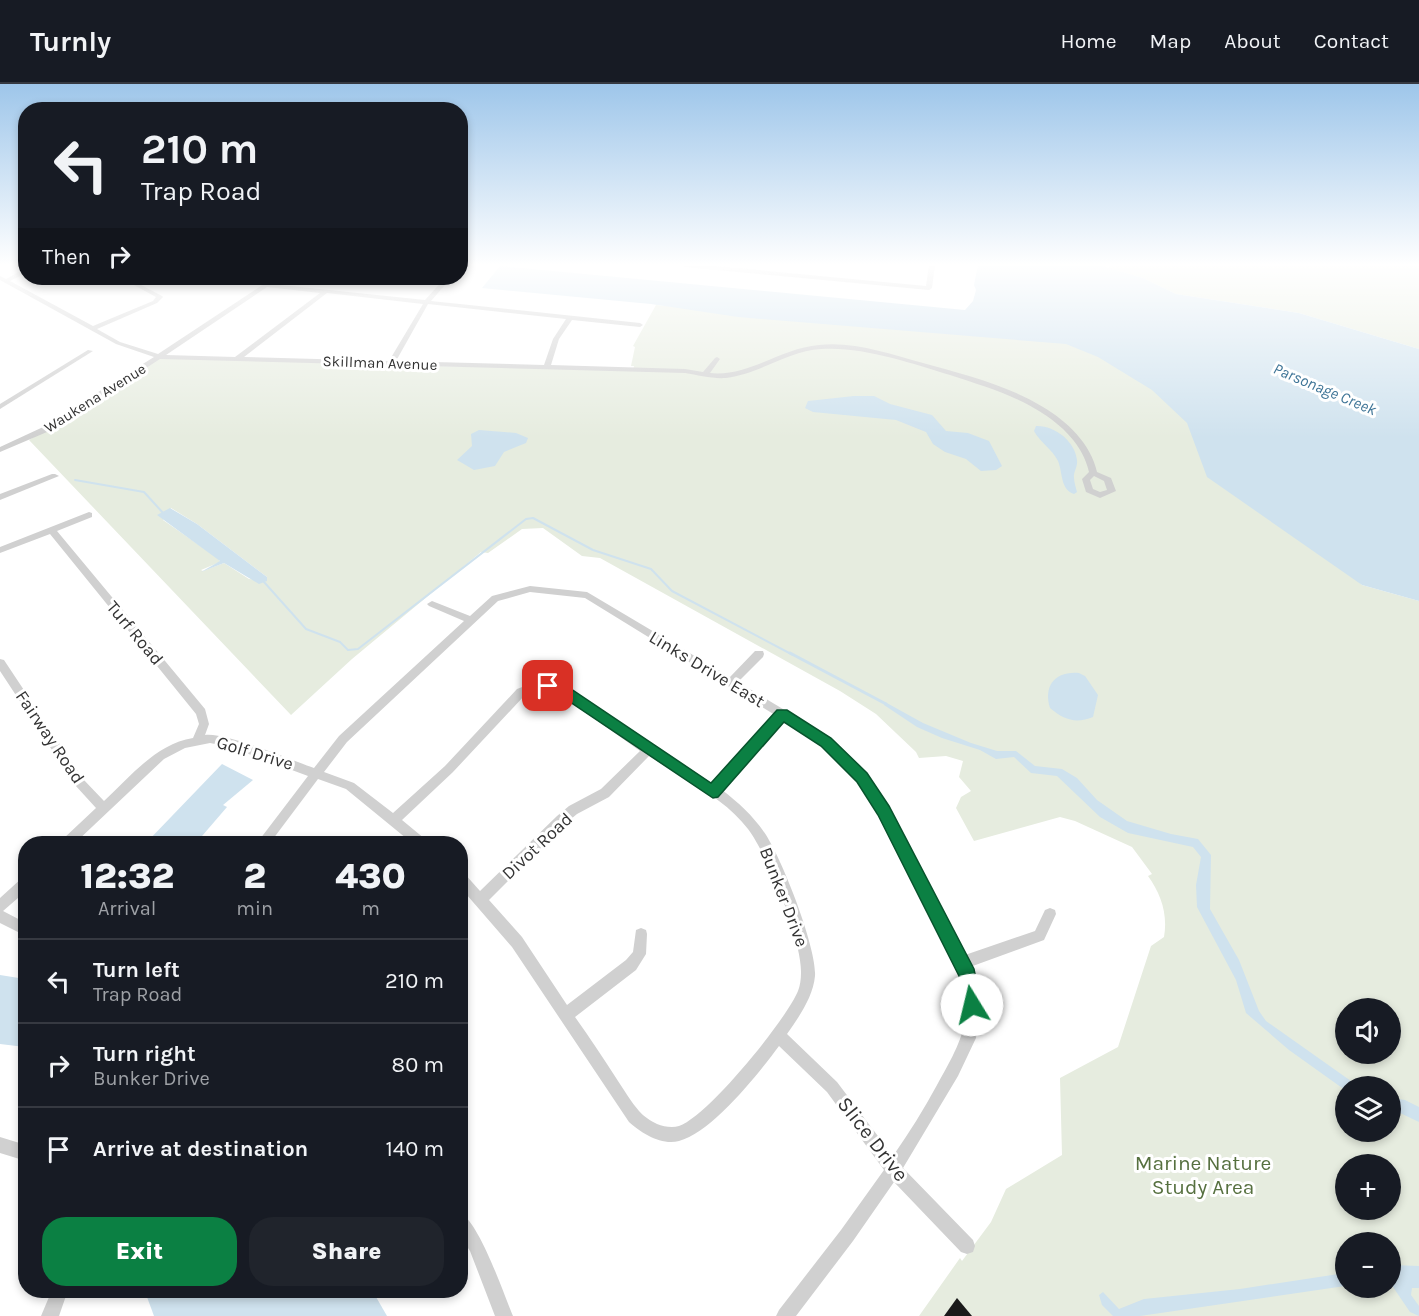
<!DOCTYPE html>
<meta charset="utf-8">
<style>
:root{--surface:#171b24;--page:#20242c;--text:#f1f3f6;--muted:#9ea1a6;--line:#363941;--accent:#0b8043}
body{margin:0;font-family:Karla,sans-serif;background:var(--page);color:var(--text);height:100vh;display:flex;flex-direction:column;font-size:22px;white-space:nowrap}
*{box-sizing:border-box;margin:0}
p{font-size:20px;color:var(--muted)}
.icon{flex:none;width:33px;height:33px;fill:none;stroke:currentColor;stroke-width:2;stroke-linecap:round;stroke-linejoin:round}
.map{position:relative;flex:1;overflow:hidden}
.sheet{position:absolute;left:18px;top:752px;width:450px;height:462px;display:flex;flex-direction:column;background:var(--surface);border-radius:24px;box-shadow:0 3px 9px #0003}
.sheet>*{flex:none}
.guide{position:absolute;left:18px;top:18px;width:450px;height:183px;border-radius:24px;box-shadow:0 3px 9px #0003;background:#171b24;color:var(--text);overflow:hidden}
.buttons{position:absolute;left:1335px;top:914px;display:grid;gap:12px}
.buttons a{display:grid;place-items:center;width:66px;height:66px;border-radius:50%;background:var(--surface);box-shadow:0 3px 9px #0003;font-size:30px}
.pin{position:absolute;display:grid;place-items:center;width:51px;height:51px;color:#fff;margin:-26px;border-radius:12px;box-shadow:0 3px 9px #0006}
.me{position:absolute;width:66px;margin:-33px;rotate:351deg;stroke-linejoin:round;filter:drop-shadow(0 0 4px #0008)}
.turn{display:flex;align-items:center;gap:21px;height:126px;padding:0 24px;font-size:27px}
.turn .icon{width:78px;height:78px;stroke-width:2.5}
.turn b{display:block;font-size:42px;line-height:51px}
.then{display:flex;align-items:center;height:57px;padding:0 24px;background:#0003;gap:12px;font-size:22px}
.eta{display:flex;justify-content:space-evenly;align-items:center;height:102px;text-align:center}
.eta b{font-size:36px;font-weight:800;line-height:42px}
.action{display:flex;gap:12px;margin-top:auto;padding:12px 24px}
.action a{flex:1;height:69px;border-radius:24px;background:var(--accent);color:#fff;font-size:24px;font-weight:800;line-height:69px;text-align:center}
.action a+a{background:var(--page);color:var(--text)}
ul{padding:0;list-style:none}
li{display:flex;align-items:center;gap:18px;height:84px;padding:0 24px;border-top:2px solid var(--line)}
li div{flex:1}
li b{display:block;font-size:22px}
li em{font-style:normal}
header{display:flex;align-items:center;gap:36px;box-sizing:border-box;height:84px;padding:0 30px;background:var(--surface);border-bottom:2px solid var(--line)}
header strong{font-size:28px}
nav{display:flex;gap:33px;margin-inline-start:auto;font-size:21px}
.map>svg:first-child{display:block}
</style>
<header>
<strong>Turnly</strong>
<nav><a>Home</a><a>Map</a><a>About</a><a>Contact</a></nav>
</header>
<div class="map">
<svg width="1419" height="1232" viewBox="0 0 1419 1232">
<rect width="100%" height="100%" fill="#fff"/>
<g fill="#e6ecdf" fill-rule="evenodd">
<path d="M1112 181H1419V265L1299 229 1176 210 1143 194 1108 184Z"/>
<path d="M656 221 1067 259 1126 279 1362 501 1419 517V1232H919L960 1174 962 1177 991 1138 1006 1105 1062 1071 1060 994 1118 963 1151 862 1164 853C1168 830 1161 810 1148 792L1152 790 1132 763 1075 737 1060 733 974 757 956 724 961 713 971 707 959 693 963 677 946 672 919 674 916 668 876 630 840 607 600 474 582 472 543 444 522 445 488 469 481 468 352 575 291 631 29 356 161 273 383 281 633 286 634 282H631L635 263 633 262ZM171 424 197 440 267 493V497L249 495 224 479 203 487 201 486 220 478 219 475 163 436ZM1346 924H1390V969H1346ZM1346 1002H1390V1047H1346ZM1346 1080H1390V1125H1346ZM1346 1158H1390V1203H1346Z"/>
</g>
<g fill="#cfe2ee">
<path d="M978 181H1099L1143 194 1176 210 1299 229 1419 265V517L1362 501 1207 393 1187 339 1152 306 1098 273 1066 260 738 233 651 220 482 204 500 182 965 226 973 217 976 206 974 201Z"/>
<path d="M854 312H874L890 320 932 331 946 347 968 349 989 357 1002 382 996 386 981 387 966 375 945 368 933 360 926 348 896 336 813 328 805 324 808 317Z"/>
<path d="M1036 342C1054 341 1075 357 1077 376 1078 383 1073 388 1074 394 1074 398 1076 404 1077 408L1074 410C1060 405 1063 389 1058 377 1052 365 1040 358 1034 347Z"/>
<path d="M479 346 516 349 528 354 526 359 504 368 495 382 474 386 457 376 472 362 471 350Z"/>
<path d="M170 424 197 440 267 493V497L259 500 224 479 201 488 220 477 157 431Z"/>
<path d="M1079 589 1085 592 1098 611 1093 633C1076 640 1064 636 1050 624 1043 602 1055 587 1079 589Z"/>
<path d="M885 618 923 639 971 659 997 667H1016L1035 682 1062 685 1077 694 1097 716 1127 737 1171 750 1198 755 1211 771 1210 825 1239 876 1259 927 1266 937 1358 1002H1346L1345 1006 1289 966 1246 929 1236 896 1197 823 1196 801 1201 773 1193 763 1128 749 1100 733 1057 692 1031 689 1014 673 996 675 980 666 942 654 917 643 884 621Z"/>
<path d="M222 680 253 696 223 721 227 723 196 759H146Z"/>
<path d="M0 891 25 895V963L0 960Z"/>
<path d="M1391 1014 1405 1016 1419 1023V1038L1400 1029 1391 1027Z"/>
<path d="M1391 1181 1419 1182V1204H1412L1411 1211 1419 1222V1232L1410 1228 1391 1200Z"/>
<path d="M1345 1189V1202L1140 1232H1113L1102 1221 1099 1211 1103 1208 1119 1225 1144 1215 1240 1205Z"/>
<path d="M149 1206H372L387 1232H154L147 1213Z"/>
</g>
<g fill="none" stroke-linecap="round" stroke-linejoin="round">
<g stroke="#cfe2ee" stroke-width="2">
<path d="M75 396 144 408 164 430"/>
<path d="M264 498 306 545 340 558 348 566 358 565 526 435 533 434 593 466 651 485 672 507 793 571"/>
</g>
<path stroke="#cfe2ee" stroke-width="3" d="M790 569 886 620"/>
</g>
<path fill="#1a1a1a" d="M957 1214 972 1232H944Z"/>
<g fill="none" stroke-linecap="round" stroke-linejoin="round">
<g fill="#d0d0d0" fill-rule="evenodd">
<path d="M682 181H705L926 202 929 181H935L932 204 929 206 685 183Z"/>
<path d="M26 184V189L10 197 93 242 153 217 156 213 121 194H128L162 212 163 213 157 219 97 245 120 258 158 270 273 194H279L271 200 425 216 445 194H451L431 217 640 239 643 241 640 243 572 236 559 255 551 281 685 285 703 288 715 274 717 273 720 275 710 289C749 293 781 264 819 261 853 257 890 270 923 279 963 290 1007 301 1043 323 1067 337 1091 360 1097 388L1111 394 1116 407 1100 414 1086 408 1082 395 1089 388C1083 361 1062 341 1039 327 1012 310 980 301 950 291 911 279 862 262 821 265 788 267 759 290 726 294 712 295 698 291 685 289L160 275 47 348 0 368V363L41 344 154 273 116 260 0 196V192L6 195ZM267 203 320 209 235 273 166 271ZM327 209 423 220 389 277 244 273ZM428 220 566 235 553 255 544 281 396 277ZM1094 392 1104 397 1107 406 1100 408 1093 405 1090 396Z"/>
<path d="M88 266 93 267 0 325V320Z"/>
<path d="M52 390H55L59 392 0 416V410Z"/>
<path d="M89 428 92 429V433L57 447 205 625 209 640 205 651C226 648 291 676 314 684L339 652 464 537 429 522 427 520 432 517 470 532 492 512 530 502 587 508 730 593 755 567H763L764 570 763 573 738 598 813 643 849 673 866 691 888 722 965 871 1035 847 1045 826 1050 824 1055 826 1056 830 1044 856 970 883 979 916V935L976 954 958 992 903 1084 973 1156 975 1162 973 1168 967 1170 961 1168 894 1098 853 1157 796 1232H776L779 1226 841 1146 884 1086 827 1008 779 962C759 989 712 1049 679 1057 662 1062 641 1049 629 1038L512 863 460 803V787L464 789 480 807 557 732 569 722 601 705 640 667 560 610 539 605 525 611 453 688 402 736 425 755 427 759H412L346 705 318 695 270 759H257L308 692 230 663 210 659 185 664 164 675 75 759H61L63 755 96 724 75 701 0 587V575L4 576 83 695 104 717C131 692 156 660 193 654L199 640 196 630 50 450 0 469V463ZM530 508 585 514 775 631 713 700 649 661 567 604 538 597 517 605 445 682 393 729 354 699 324 688 347 658 498 517ZM783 636 805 649 841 679 858 697 880 730 952 874C977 929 965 951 937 1001 924 1025 909 1049 893 1072L837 998 787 950C799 933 813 913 815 892 817 864 781 772 764 748 753 732 738 718 722 706ZM649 672 705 707C710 711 714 713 719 717 730 725 740 735 748 745 768 771 802 857 801 889 801 895 800 902 798 907 786 936 708 1032 679 1042 673 1044 664 1043 657 1040 651 1037 643 1032 639 1027 631 1018 625 1007 618 997 604 975 590 954 575 933L636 886 646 870 647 850 646 846 641 844 636 846 633 868 626 876 567 921 522 853 489 816 565 740 577 730 609 713Z"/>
<path d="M26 792V807L3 827 26 839V852L0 839V814L22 794Z"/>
<path d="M0 1053 26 1061V1077L0 1069Z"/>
<path d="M460 1129C479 1137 504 1211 513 1232H495L470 1167 460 1152Z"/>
<path d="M52 1206H68L59 1232H41Z"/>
</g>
</g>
<linearGradient id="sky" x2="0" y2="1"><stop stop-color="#9ec6ea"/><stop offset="0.51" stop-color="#fff"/><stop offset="1" stop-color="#fff" stop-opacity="0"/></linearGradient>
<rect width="1419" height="354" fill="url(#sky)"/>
<path fill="#0b8043" stroke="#07532c" stroke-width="1.5" d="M548 596 568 603 711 699 777 626H787L831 654 867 689 889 722 974 885 981 921 978 927 972 929 966 927 959 892 878 731 857 698 821 662 784 638 718 713 713 714 558 610 543 605 541 602Z"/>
<g text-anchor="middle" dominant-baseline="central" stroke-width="6" stroke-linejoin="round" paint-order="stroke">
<g font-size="15" fill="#333" stroke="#fff">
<text transform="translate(380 279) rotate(2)">Skillman Avenue</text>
<text transform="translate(95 314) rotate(-32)">Waukena Avenue</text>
</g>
<g font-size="16" font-style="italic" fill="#3f7597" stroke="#fff">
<text transform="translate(1325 305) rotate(23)">Parsonage Creek</text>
</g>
<g font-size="18" fill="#333" stroke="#fff">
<text transform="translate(135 549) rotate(50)">Turf Road</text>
<text transform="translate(707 585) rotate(31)">Links Drive East</text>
<text transform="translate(50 653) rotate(56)">Fairway Road</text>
<text transform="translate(255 669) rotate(17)">Golf Drive</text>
<text transform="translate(537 762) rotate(-43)">Divot Road</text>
<text transform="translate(784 813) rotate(69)">Bunker Drive</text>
</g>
<g font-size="21" fill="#333" stroke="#fff">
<text transform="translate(873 1055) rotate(52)">Slice Drive</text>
</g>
<g font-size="21" fill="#56703f" stroke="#fff">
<text x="1203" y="1079">Marine Nature<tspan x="1203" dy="24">Study Area</tspan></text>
</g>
</g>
</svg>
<div class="buttons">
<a><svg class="icon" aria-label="sound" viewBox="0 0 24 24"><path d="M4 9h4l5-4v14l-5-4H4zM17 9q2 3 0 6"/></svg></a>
<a><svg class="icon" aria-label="layers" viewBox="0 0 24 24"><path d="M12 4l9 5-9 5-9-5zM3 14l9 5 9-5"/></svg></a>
<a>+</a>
<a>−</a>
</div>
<div class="pin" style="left:548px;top:602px;background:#d93025"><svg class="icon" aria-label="arrive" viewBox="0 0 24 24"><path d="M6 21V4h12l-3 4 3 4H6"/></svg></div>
<svg class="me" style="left:972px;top:921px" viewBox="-20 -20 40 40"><circle r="19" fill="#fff"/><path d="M0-13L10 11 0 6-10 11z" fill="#0b8043"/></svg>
<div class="guide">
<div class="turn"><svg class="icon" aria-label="left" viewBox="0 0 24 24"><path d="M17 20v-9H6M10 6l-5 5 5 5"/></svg><div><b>210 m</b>Trap Road</div></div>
<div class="then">Then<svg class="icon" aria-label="right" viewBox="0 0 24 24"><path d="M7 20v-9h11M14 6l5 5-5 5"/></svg></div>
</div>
<section class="sheet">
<div class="eta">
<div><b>12:32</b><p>Arrival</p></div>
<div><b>2</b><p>min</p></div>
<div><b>430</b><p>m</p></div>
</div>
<ul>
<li><svg class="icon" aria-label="left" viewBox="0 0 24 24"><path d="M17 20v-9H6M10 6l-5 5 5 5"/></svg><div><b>Turn left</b><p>Trap Road</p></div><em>210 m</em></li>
<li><svg class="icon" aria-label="right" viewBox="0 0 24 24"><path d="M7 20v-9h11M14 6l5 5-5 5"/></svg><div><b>Turn right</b><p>Bunker Drive</p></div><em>80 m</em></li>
<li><svg class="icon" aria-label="arrive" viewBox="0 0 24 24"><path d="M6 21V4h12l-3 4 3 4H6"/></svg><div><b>Arrive at destination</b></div><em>140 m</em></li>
</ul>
<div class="action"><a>Exit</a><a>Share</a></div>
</section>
</div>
